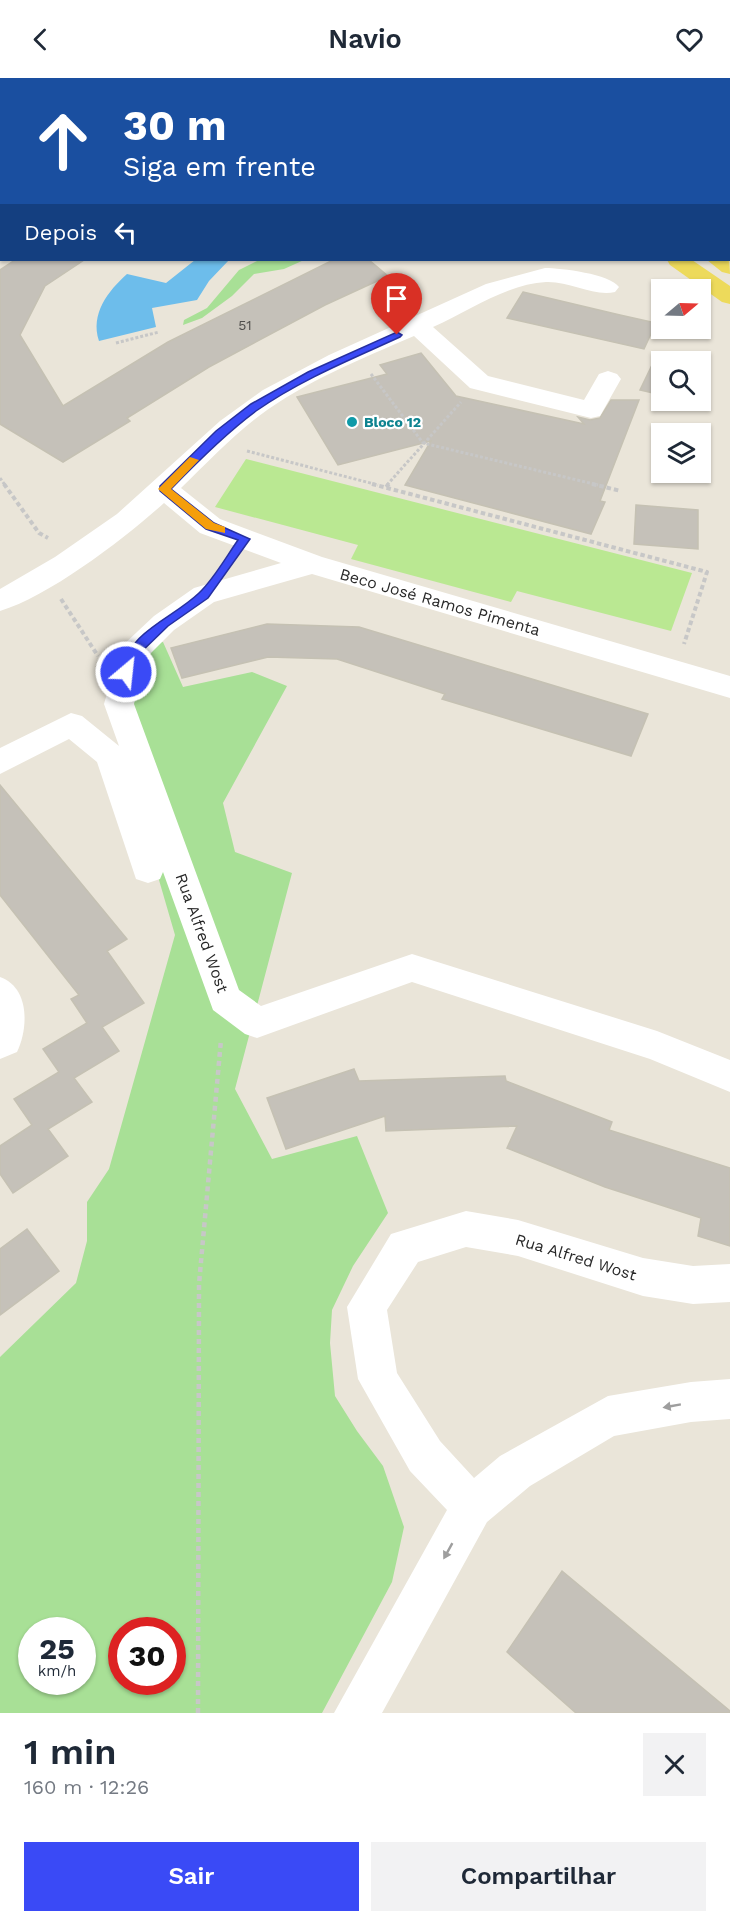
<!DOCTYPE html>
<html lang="pt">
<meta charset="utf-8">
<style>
:root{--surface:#fff;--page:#f2f2f3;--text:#1f2937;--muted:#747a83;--accent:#3a4af6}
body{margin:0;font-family:"Work Sans",sans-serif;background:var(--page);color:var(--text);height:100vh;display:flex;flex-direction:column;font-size:22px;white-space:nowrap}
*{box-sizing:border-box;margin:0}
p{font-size:20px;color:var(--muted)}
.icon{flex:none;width:33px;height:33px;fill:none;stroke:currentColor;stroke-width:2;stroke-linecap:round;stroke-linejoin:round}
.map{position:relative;height:1635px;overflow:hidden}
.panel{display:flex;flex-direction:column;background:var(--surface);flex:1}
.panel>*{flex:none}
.top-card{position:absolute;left:0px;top:0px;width:730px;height:183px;box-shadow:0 2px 4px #0004;background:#1a4fa0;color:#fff;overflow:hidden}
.needle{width:39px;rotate:71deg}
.tools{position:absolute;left:651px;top:201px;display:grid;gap:12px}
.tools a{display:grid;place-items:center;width:60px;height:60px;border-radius:0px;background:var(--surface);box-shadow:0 2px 4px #0004;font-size:30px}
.speed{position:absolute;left:18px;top:1539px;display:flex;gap:12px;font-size:30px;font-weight:700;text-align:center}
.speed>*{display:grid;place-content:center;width:78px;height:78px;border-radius:50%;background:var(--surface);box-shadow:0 2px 4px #0004;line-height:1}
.speed small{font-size:15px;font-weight:400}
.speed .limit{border:9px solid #d22;background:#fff;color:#111}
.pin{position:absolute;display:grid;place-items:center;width:51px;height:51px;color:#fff;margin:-62px -26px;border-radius:50% 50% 50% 0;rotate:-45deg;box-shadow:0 0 6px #0007}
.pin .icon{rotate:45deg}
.me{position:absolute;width:66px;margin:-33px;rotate:28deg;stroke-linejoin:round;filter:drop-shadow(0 0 4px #0008)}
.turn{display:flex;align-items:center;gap:21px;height:126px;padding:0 24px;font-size:27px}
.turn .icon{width:78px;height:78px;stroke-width:2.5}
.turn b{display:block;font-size:42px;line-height:51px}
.then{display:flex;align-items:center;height:57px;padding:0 24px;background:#0003;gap:12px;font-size:22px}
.round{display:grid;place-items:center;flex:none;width:63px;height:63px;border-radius:0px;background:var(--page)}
.head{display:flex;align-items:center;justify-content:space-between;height:102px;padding:0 24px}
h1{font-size:36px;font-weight:600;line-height:45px}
.action{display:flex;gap:12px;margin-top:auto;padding:12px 24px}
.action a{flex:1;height:69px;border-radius:0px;background:var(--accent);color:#fff;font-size:24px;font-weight:600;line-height:69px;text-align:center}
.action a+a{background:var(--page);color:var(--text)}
header{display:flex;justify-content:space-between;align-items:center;height:78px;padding:0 24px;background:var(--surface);font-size:27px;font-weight:600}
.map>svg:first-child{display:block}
</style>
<header><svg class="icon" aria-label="back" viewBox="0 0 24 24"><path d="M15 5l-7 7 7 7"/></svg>Navio<svg class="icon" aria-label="heart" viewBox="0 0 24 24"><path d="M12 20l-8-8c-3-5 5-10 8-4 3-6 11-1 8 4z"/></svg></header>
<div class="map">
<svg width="730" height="1635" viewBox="0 0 730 1635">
<rect width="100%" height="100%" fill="#eae5d9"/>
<g fill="#a8e096" fill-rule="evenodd">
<path d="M259 182H304L284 191 254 196 232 218 202 240 183 247 184 242 207 230 239 192Z"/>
<path d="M163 564 183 609 252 594 287 608 223 725 235 774 292 795 235 1011 272 1081 357 1058 388 1135 353 1188 332 1232 330 1265 335 1318 357 1353 383 1388 404 1449 392 1504 322 1635H0V1279L76 1205 87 1163V1124L109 1091 175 857 113 644 110 569ZM32 1552H82V1604H32ZM122 1552H172V1604H122Z"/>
</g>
<path fill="#bae892" d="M246 381 692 495 671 553 517 513 511 524 351 481 358 467 215 429Z"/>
<path fill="#6dbdeb" d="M195 182H229L209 203 197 222 152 230 156 249 99 263C90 236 108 213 127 196L166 205Z"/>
<g fill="#c5c1b9" stroke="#c5c1b3" stroke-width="1.5">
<path d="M15 182H84L45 208 20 257 63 328 168 264 333 182H369L388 198 325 227 209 289 127 340 130 343 63 384 0 346V192Z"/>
<path d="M523 214 620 237 656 245 644 271 507 240Z"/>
<path d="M421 275 456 318 584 346 578 339 590 342 600 340 611 322H639L600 423 605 424 591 456 405 407 431 363 338 387 297 319 387 296 380 287Z"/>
<path d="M654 283 662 285V317L640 312Z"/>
<path d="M636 427 698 432V471L634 466Z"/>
<path d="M267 546 359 549 648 636 631 678 442 621 445 616 337 581 268 579 182 600 171 570Z"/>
<path d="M0 707 127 861 107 873 144 925 102 949 119 973 74 1000 92 1024 48 1051 68 1078 13 1115 0 1096V1068L32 1047 14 1021 59 994 43 971 87 945 71 921 79 917 0 817Z"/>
<path d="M354 991 359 1003 505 998 506 1003 612 1044 609 1052 730 1090V1168L698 1158 701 1140 605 1109 507 1070 517 1048 386 1053 385 1038 286 1071 267 1020Z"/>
<path d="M27 1151 59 1193 0 1237V1171Z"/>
<path d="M562 1493 730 1633V1635H576L507 1574Z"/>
</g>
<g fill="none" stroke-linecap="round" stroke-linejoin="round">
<g stroke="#c7c7c7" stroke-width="3" stroke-dasharray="3 2" stroke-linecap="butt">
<path d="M116 265 159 254"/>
<path d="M371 296 423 365 598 407"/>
<path d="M247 373 378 407"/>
<path d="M0 400 5 407"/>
<path d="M387 407 461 324"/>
</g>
<g stroke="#c7c7c7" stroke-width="4" stroke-dasharray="4.5 3" stroke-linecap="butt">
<path d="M4 406 39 455 48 460"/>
<path d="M372 406 707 494 684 566"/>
<path d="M592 406 621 413"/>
<path d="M386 409 389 406"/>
<path d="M61 521 98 578"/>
</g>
<path stroke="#c7c7c7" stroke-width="4.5" stroke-dasharray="5 4" stroke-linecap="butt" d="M198 1635 199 1206 221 962"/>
<g fill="#fff" fill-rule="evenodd">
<rect x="492" y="0" width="20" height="2"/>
<rect x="729" y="28" width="1" height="14"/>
<path d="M545 190C561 190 610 196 619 209L615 214C594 219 570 203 546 204 507 206 469 233 433 249L488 298 584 322 599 296 608 293 617 296 621 301 600 338 591 340 470 310 414 258C361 281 306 303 259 338 230 360 206 386 181 410L220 441 322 479 730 598V620L312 496 214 524 174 552 144 582 134 626 239 912 261 928 412 876 657 953 730 982V1014L650 981 412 904 257 960 245 956 213 932 163 794 160 801 148 805 136 801 97 684 69 661 0 696V670L71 635 82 638 119 668 104 626 120 570 154 538 194 510 281 485 200 455 164 425C125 460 50 518 0 533V511L55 479 117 436 220 343 263 312 329 277 486 206Z"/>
<path d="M0 899C29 909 29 949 17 974L0 981Z"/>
<path d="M466 1133 518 1142 643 1180 693 1188 730 1186V1224L693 1226 643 1218 518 1178 466 1169 418 1184 387 1232 397 1295 440 1363 474 1400 500 1378 608 1318 691 1304 730 1301V1341L691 1344 614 1358 530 1408 487 1444 382 1635H334L447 1432 410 1393 358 1301 347 1229 391 1156Z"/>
</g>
<g fill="#edda5b" fill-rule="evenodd">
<path d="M516 0H536L515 2Z"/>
<rect x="547" y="0" width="20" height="2"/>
<path d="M729 178 730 196 722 194 707 182H729Z"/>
<path d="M667 182H692L730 208V226L722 224 670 187Z"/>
</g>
</g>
<defs><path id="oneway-solid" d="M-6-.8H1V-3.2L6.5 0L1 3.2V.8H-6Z" transform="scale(1.5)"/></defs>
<g fill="#9e9e9e">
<use href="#oneway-solid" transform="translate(672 1328) rotate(170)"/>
<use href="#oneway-solid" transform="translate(448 1473) rotate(119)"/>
</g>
<path fill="#3a4af6" stroke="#2630a0" stroke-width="1.5" d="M397 254 402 257 400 259C352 281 300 302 256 333 225 356 198 383 171 411L214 445 250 461 208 520 168 548 135 580 130 597H122L120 594C130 552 172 541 199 515 214 501 226 479 238 462L206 451 160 413V408L216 353 251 326 308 294Z"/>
<path fill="#f59e0b" d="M190 379 199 382 171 411 214 445 225 449V455L206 451 158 411Z"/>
<circle fill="#0f9aa8" stroke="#fff" stroke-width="2" cx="352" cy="344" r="6"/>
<g text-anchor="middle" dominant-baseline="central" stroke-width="4.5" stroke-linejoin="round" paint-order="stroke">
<g font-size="14" fill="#4f4e4c">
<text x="245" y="247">51</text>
</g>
<g font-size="14" font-weight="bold" fill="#0d838f" stroke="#fff" text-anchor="start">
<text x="364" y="344">Bloco 12</text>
</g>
<g font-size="16" fill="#282828" stroke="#fff">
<text transform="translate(440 524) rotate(16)">Beco José Ramos Pimenta</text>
<text transform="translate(202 855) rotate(70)">Rua Alfred Wost</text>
<text transform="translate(576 1179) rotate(17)">Rua Alfred Wost</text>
</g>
</g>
</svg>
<div class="tools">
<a><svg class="needle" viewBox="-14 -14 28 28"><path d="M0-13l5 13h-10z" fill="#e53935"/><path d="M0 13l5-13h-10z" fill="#747a83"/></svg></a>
<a><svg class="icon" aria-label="search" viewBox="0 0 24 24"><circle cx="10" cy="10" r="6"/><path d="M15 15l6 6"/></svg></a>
<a><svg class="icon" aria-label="layers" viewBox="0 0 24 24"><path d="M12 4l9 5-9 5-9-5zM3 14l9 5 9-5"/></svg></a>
</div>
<div class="speed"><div>25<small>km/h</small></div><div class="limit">30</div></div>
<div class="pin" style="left:397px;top:257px;background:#d93025"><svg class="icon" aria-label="arrive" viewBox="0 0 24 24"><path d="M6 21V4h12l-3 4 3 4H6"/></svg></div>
<svg class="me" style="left:126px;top:594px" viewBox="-20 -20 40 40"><circle r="17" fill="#3a4af6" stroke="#fff" stroke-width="3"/><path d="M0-11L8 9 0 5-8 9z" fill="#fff"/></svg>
<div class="top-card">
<div class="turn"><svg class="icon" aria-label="ahead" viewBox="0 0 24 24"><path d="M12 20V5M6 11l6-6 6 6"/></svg><div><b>30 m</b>Siga em frente</div></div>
<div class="then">Depois<svg class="icon" aria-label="left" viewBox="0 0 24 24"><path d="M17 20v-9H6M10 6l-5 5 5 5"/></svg></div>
</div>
</div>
<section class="panel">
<div class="head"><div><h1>1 min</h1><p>160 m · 12:26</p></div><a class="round"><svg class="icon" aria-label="close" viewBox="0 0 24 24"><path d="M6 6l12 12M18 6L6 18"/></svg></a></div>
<div class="action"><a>Sair</a><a>Compartilhar</a></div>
</section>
